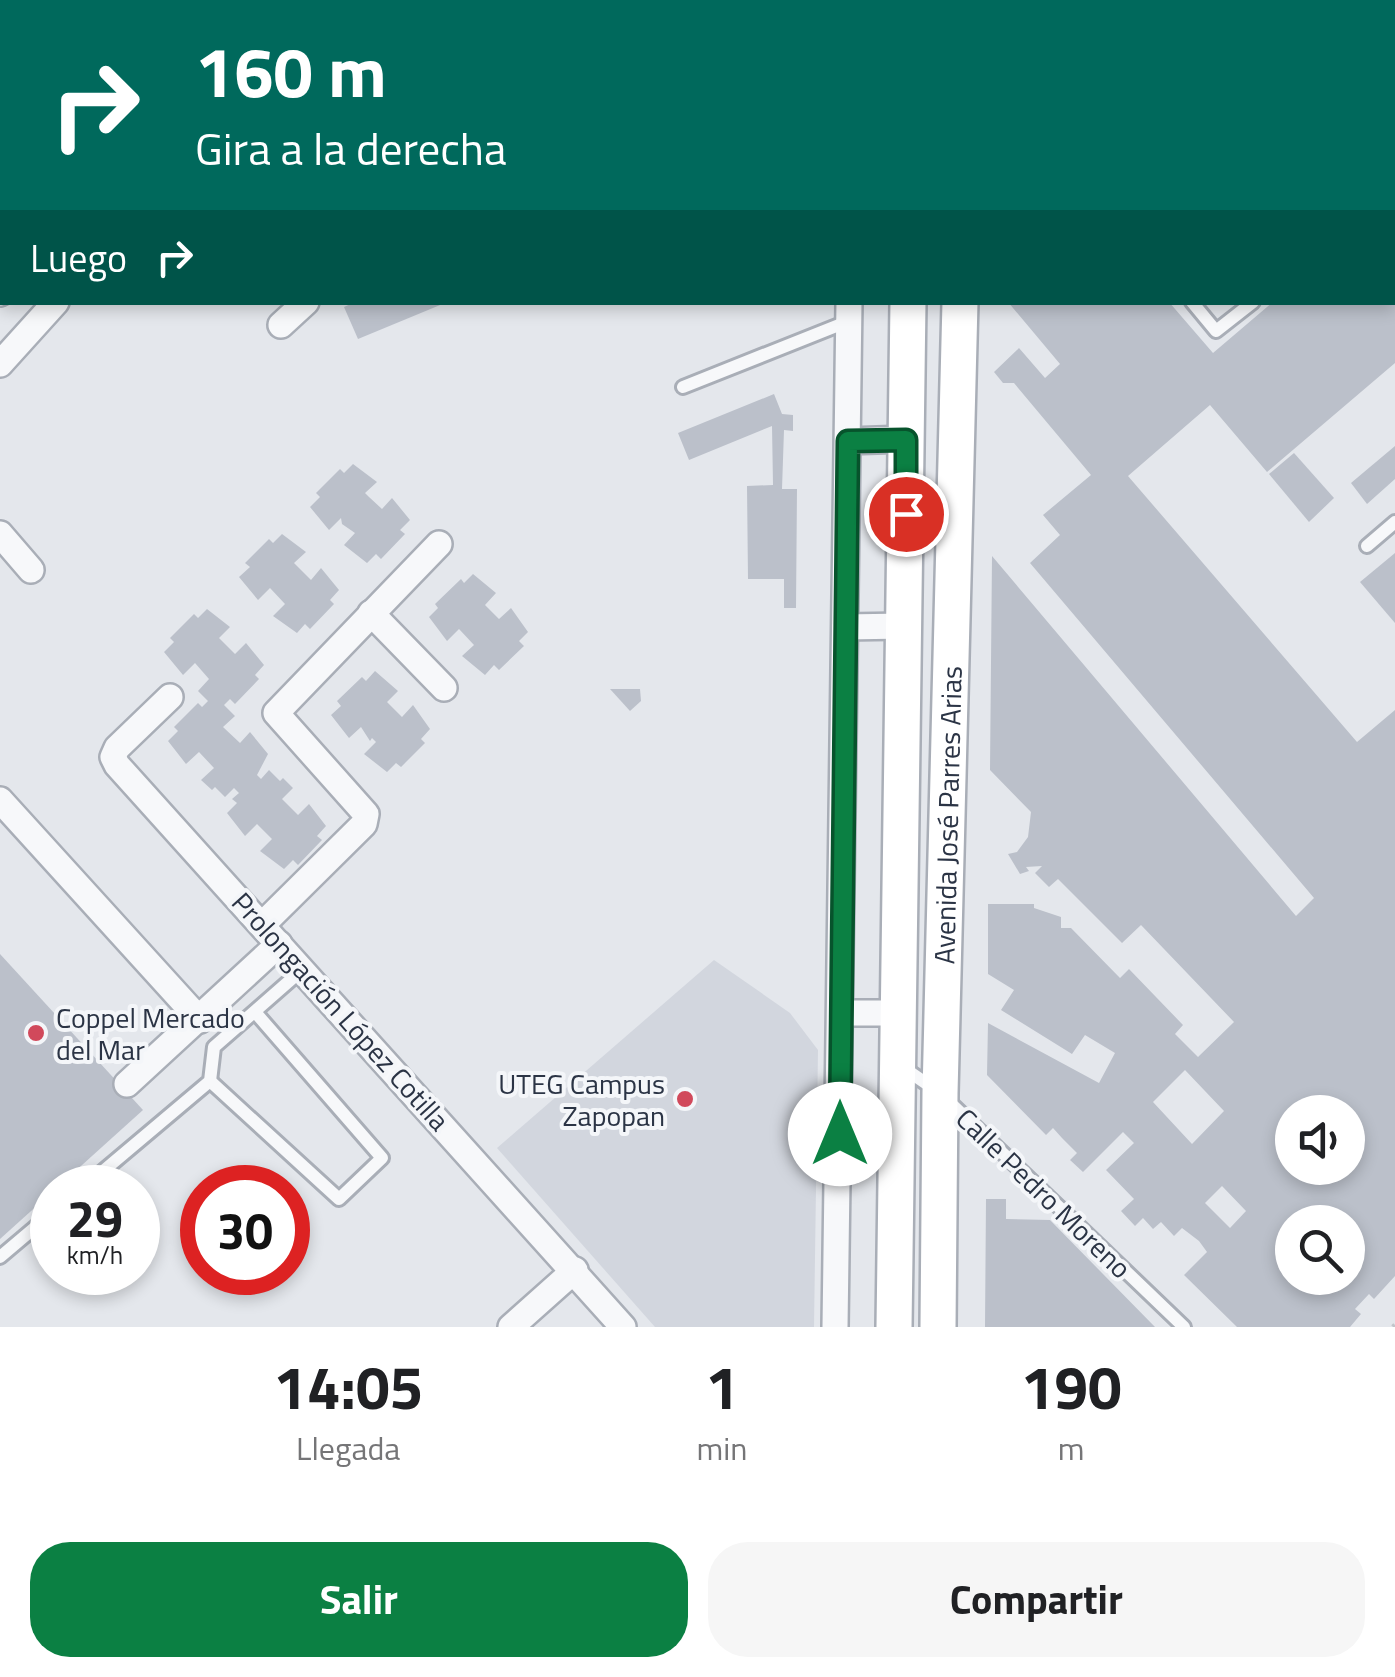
<!DOCTYPE html>
<html lang="es">
<meta charset="utf-8">
<style>
:root{--surface:#fff;--page:#f6f6f6;--text:#202124;--muted:#757577;--accent:#0b8043}
body{margin:0;font-family:"Titillium Web",sans-serif;background:var(--page);color:var(--text);height:100vh;display:flex;flex-direction:column;font-size:38px;white-space:nowrap}
*{box-sizing:border-box;margin:0}
p{font-size:32px;color:var(--muted)}
.icon{flex:none;width:55px;height:55px;fill:none;stroke:currentColor;stroke-width:2;stroke-linecap:round;stroke-linejoin:round}
.map{position:relative;height:1327px;overflow:hidden}
.panel{display:flex;flex-direction:column;background:var(--surface);flex:1}
.panel>*{flex:none}
.top-card{position:absolute;left:0px;top:0px;width:1395px;height:305px;box-shadow:0 5px 15px #0003;background:#00695c;color:#fff;overflow:hidden}
.tools{position:absolute;left:1275px;top:1095px;display:grid;gap:20px}
.tools a{display:grid;place-items:center;width:90px;height:90px;border-radius:50%;background:var(--surface);box-shadow:0 5px 15px #0003;font-size:50px}
.speed{position:absolute;left:30px;top:1165px;display:flex;gap:20px;font-size:50px;font-weight:700;text-align:center}
.speed>*{display:grid;place-content:center;width:130px;height:130px;border-radius:50%;background:var(--surface);box-shadow:0 5px 15px #0003;line-height:1}
.speed small{font-size:25px;font-weight:400}
.speed .limit{border:15px solid #d22;background:#fff;color:#111}
.pin{position:absolute;display:grid;place-items:center;width:85px;height:85px;color:#fff;margin:-42px;border:5px solid #fff;border-radius:50%;box-shadow:0 2px 10px #0007}
.me{position:absolute;width:110px;margin:-55px;rotate:0deg;stroke-linejoin:round;filter:drop-shadow(0 0 8px #0008)}
.turn{display:flex;align-items:center;gap:35px;height:210px;padding:0 30px;font-size:45px}
.turn .icon{width:130px;height:130px;stroke-width:2.5}
.turn b{display:block;font-size:70px;line-height:85px}
.then{display:flex;align-items:center;height:95px;padding:0 30px;background:#0003;gap:20px;font-size:38px}
.eta{display:flex;justify-content:space-evenly;align-items:center;height:170px;text-align:center}
.eta b{font-size:60px;font-weight:700;line-height:70px}
.button{display:flex;gap:20px;margin-top:auto;padding:20px 30px}
.button a{flex:1;height:115px;border-radius:40px;background:var(--accent);color:#fff;font-size:40px;font-weight:700;line-height:115px;text-align:center}
.button a+a{background:var(--page);color:var(--text)}
.map>svg:first-child{display:block}
</style>
<div class="map">
<svg width="1395" height="1327" viewBox="0 0 1395 1327">
<rect width="100%" height="100%" fill="#e4e7ec"/>
<path fill="#d2d6de" d="M714 960 790 1013 818 1050 814 1327H655L497 1148Z"/>
<g fill="#bbc0ca" fill-rule="evenodd">
<path d="M355 302H445V303L358 339 344 307Z"/>
<path d="M1008 302H1169L1213 353 1273 302H1395V363L1267 472 1210 405 1128 476 1357 742 1395 710V1276L1374 1299 1369 1294 1355 1309 1361 1314 1350 1327H1237L1184 1275 1207 1252 1199 1241 1182 1228 1174 1236 1161 1222 1153 1229 1143 1218 1135 1226 1121 1211 1134 1199 1106 1170 1134 1143 1123 1132 1083 1172 1070 1160 1077 1153 1062 1138 1053 1128 1046 1135 987 1075 988 1023 1099 1083 1115 1053 1085 1035 1072 1054 1001 1010 1014 990 988 974V904H1034V908L1061 917V928H1071L1120 978 1129 969 1183 1025 1175 1034 1198 1057 1234 1022 1141 925 1122 943 1058 879 1049 887 1035 873 1042 866 1026 867 1029 871 1020 874 1008 854 1017 852 1028 837 1031 812 990 770 992 556 1296 916 1314 898 1030 563 1060 535 1043 515 1091 475 1014 383H1003L994 372 1019 348 1045 378 1060 364ZM1185 1070 1224 1111 1192 1144 1153 1102ZM1292 1112H1348V1168H1292ZM1222 1186 1246 1211 1230 1228 1205 1203ZM1292 1222H1348V1278H1292Z"/>
<path d="M774 394 782 414 793 415V431L784 430 782 489H797L796 608H784V579H748L747 486 773 485 772 426 689 460 678 433Z"/>
<path d="M1395 446V479L1367 504 1351 483Z"/>
<path d="M1294 453 1334 498 1309 522 1269 474Z"/>
<path d="M353 464 377 482 365 493 369 497 382 509 392 498 410 520 400 530 405 534 381 559 376 554 367 563 344 545 355 533 342 524 341 518 329 530 310 507 320 497 316 493 340 469 344 473Z"/>
<path d="M282 534 306 552 294 563 311 580 321 568 339 590 330 600 334 604 310 629 305 624 297 633 273 616 285 604 270 588 258 600 239 577 250 567 245 563 269 539 273 543Z"/>
<path d="M1395 553V623L1360 582Z"/>
<path d="M473 574 496 593 485 605 499 619 511 608 528 632 519 641 524 646 499 670 494 665 485 675 462 656 474 645 459 629 447 641 429 617 438 608 435 604 461 579 464 583Z"/>
<path d="M207 609 230 627 219 638 235 654 246 643 264 665 255 675 259 679 235 704 230 699 224 705 235 716 223 727 240 743 250 732 268 754 257 775 261 779 269 770 280 781 283 778 293 788 282 799 298 815 309 804 326 826 317 836 322 840 298 865 293 860 284 869 260 851 272 839 257 824 245 836 227 813 237 803 232 799 239 793 234 788 225 797 215 787 212 790 201 780 214 768 199 752 186 764 168 741 178 731 174 727 198 703 202 707 208 701 198 691 209 679 195 663 183 675 164 652 174 642 170 638 194 614 198 618Z"/>
<path d="M375 671 398 691 387 702 402 717 413 705 430 729 421 739 425 743 401 767 396 763 387 772 364 754 376 742 372 738 370 741 361 727 349 738 331 715 341 706 337 701 362 677 366 681Z"/>
<path d="M610 689H640L641 701 630 711Z"/>
<path d="M0 954 143 1110 0 1239Z"/>
<path d="M986 1199H1006V1219L1050 1220 1155 1327H985Z"/>
</g>
<g fill="none" stroke-linecap="round" stroke-linejoin="round">
<g stroke="#a9aeb7" stroke-width="18">
<g id="lane">
<path d="M1392 192 1395 190"/>
<path d="M1192 302 1216 331 1253 302"/>
<path d="M683 387 849 321"/>
<path d="M1367 546 1395 522"/>
<path d="M901 1066 940 1093 1184 1327"/>
<path d="M210 1081 339 1199 382 1158 255 1012"/>
<path d="M83 1188 210 1081 214 1047 303 969"/>
<path d="M0 1257 52 1213"/>
</g>
</g>
<g stroke="#a9aeb7" stroke-width="30">
<g id="street">
<path d="M253 0 255 2"/>
<path d="M304 2 307 0"/>
<path d="M374 2 377 0"/>
<path d="M652 2 655 0"/>
<path d="M853 2V0"/>
<path d="M0 293 2 290"/>
<path d="M281 325 306 302"/>
<path d="M0 364 56 302"/>
<path d="M848 441 906 439"/>
<path d="M0 534 31 570"/>
<path d="M371 613 444 688"/>
<path d="M845 627 904 626"/>
<path d="M170 697 117 748 113 757 117 765 623 1327"/>
<path d="M0 800 200 1020"/>
<path d="M263 924 364 824 366 814 276 713 439 544"/>
<path d="M840 1013H900"/>
<path d="M127 1084 279 944"/>
<path d="M841 1134 898 1136"/>
<path d="M511 1327 575 1270"/>
<path d="M835 1327 849 302"/>
</g>
</g>
<g stroke="#a9aeb7" stroke-width="40">
<g id="secondary">
<path d="M1326 0 1328 2"/>
<path d="M914 2V0"/>
<path d="M968 2V0"/>
<path d="M1392 77 1395 80"/>
<path d="M894 1327 908 302"/>
<path id="s1" d="M938 1327 940 1093 960 302"/>
</g>
</g>
<path stroke="#c2c5cb" stroke-width="5" stroke-dasharray="8 8" stroke-linecap="butt" d="M1393 1327 1395 1325"/>
<use href="#lane" stroke="#f7f8fa" stroke-width="12"/>
<use href="#street" stroke="#f7f8fa" stroke-width="25"/>
<use href="#secondary" stroke="#fff" stroke-width="35"/>
</g>
<g fill="none" stroke-linecap="round" stroke-linejoin="round">
<g stroke="#07532c" stroke-width="25">
<path id="route" d="M840 1134 848 441 906 440V514"/>
</g>
<use href="#route" stroke="#0b8043" stroke-width="18"/>
</g>
<g fill="#d1495b" stroke="#f4f6f9" stroke-width="4">
<circle cx="36" cy="1033" r="10"/>
<circle cx="685" cy="1099" r="10"/>
</g>
<g text-anchor="middle" dominant-baseline="central" stroke-width="8" stroke-linejoin="round" paint-order="stroke">
<g font-size="28" fill="#2b3445" stroke="#f4f6f9">
<text stroke="none"><textPath href="#s1" startOffset="512">Avenida José Parres Arias</textPath></text>
<text transform="translate(341 1011) rotate(48)">Prolongación López Cotilla</text>
<text transform="translate(1044 1193) rotate(44)">Calle Pedro Moreno</text>
</g>
<g font-size="28" fill="#2b3445" stroke="#f4f6f9" text-anchor="start">
<text x="56" y="1017">Coppel Mercado<tspan x="56" dy="32">del Mar</tspan></text>
<text x="665" y="1083" text-anchor="end">UTEG Campus<tspan x="665" dy="32">Zapopan</tspan></text>
</g>
</g>
</svg>
<div class="tools">
<a><svg class="icon" aria-label="sound" viewBox="0 0 24 24"><path d="M4 9h4l5-4v14l-5-4H4zM17 9q2 3 0 6"/></svg></a>
<a><svg class="icon" aria-label="search" viewBox="0 0 24 24"><circle cx="10" cy="10" r="6"/><path d="M15 15l6 6"/></svg></a>
</div>
<div class="speed"><div>29<small>km/h</small></div><div class="limit">30</div></div>
<div class="pin" style="left:906px;top:514px;background:#d93025"><svg class="icon" aria-label="arrive" viewBox="0 0 24 24"><path d="M6 21V4h12l-3 4 3 4H6"/></svg></div>
<svg class="me" style="left:840px;top:1134px" viewBox="-20 -20 40 40"><circle r="19" fill="#fff"/><path d="M0-13L10 11 0 6-10 11z" fill="#0b8043"/></svg>
<div class="top-card">
<div class="turn"><svg class="icon" aria-label="right" viewBox="0 0 24 24"><path d="M7 20v-9h11M14 6l5 5-5 5"/></svg><div><b>160 m</b>Gira a la derecha</div></div>
<div class="then">Luego<svg class="icon" aria-label="right" viewBox="0 0 24 24"><path d="M7 20v-9h11M14 6l5 5-5 5"/></svg></div>
</div>
</div>
<section class="panel">
<div class="eta">
<div><b>14:05</b><p>Llegada</p></div>
<div><b>1</b><p>min</p></div>
<div><b>190</b><p>m</p></div>
</div>
<div class="button"><a>Salir</a><a>Compartir</a></div>
</section>
